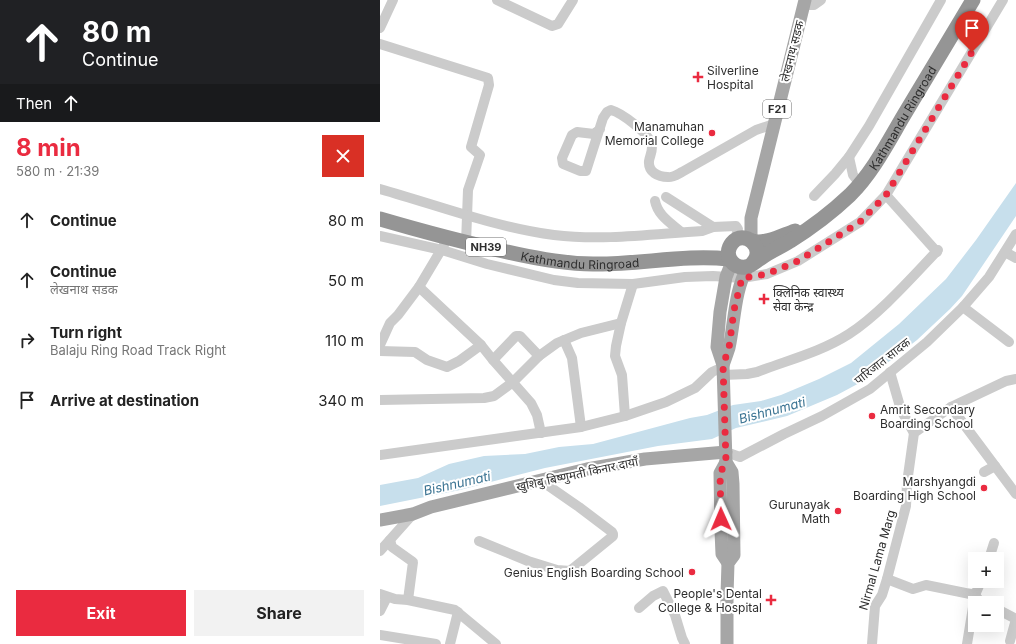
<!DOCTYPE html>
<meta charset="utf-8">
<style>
:root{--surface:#fff;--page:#f2f2f2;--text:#222;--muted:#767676;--accent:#ea2b40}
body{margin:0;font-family:Inter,"Noto Sans Devanagari",sans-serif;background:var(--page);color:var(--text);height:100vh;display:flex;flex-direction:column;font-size:15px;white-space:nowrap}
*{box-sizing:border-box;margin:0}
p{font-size:13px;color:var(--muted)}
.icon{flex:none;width:22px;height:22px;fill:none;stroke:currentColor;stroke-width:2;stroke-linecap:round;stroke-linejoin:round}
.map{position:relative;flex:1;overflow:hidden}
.drawer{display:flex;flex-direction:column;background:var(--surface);width:380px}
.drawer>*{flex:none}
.top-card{background:#202124;color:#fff;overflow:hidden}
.controls{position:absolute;left:588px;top:552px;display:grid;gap:8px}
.controls a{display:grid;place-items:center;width:36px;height:36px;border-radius:0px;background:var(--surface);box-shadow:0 4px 16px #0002;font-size:20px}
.pin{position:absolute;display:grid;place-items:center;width:34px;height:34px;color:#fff;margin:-41px -17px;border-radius:50% 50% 50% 0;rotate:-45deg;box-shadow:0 0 4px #0007}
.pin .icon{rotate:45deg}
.me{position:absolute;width:44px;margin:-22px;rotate:359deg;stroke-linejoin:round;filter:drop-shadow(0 0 3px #0008)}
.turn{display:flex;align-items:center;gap:14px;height:84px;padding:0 16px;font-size:18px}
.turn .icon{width:52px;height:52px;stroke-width:2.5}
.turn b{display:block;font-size:28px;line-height:34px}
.then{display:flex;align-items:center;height:38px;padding:0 16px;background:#0003;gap:8px;font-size:15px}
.round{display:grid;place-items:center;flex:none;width:42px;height:42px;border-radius:0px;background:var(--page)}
.head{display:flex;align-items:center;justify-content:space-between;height:68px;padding:0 16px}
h1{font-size:24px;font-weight:700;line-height:30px;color:var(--accent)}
.primary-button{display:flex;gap:8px;margin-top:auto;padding:8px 16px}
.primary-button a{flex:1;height:46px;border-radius:0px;background:var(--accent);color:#fff;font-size:16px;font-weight:700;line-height:46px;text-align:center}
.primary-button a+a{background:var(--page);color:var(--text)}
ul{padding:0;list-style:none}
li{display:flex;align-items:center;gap:12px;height:60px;padding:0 16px}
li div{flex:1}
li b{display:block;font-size:15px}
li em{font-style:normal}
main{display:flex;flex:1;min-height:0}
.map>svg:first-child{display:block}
</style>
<main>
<section class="drawer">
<div class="top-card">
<div class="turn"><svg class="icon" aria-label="ahead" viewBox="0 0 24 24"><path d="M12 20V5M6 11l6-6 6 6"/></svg><div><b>80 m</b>Continue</div></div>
<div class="then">Then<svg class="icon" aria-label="ahead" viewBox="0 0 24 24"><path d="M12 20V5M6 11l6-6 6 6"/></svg></div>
</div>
<div class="head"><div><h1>8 min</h1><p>580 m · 21:39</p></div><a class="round" style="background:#d93025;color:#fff"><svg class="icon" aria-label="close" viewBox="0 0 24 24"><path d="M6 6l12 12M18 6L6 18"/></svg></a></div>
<ul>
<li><svg class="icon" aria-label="ahead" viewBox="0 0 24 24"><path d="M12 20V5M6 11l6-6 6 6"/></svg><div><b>Continue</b></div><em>80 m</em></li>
<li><svg class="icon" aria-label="ahead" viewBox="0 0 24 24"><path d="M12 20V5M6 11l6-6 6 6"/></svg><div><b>Continue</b><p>लेखनाथ सडक</p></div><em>50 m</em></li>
<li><svg class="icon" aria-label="right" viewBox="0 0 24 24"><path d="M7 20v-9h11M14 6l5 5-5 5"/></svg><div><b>Turn right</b><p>Balaju Ring Road Track Right</p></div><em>110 m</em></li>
<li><svg class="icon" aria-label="arrive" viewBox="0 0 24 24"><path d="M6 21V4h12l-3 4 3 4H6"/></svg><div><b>Arrive at destination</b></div><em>340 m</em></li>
</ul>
<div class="primary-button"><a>Exit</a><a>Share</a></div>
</section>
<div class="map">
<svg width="636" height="644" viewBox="0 0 636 644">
<rect width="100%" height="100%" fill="#fff"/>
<path fill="#c7dfec" d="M636 183V216L582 296 570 309 537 340 515 357 485 380 457 395 407 416 356 428 332 439 278 446 165 468 80 490 0 506V485L38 478 69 464 104 456 145 454 179 447 213 444 310 418 327 415 353 405 381 401 401 395 439 379 471 363 519 324 566 279 596 240Z"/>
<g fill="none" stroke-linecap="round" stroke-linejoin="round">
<g stroke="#cbcbcb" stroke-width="10">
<path d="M117 0 172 26 178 24 193 0"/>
<path d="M424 5H434L441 0"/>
<path d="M0 28 13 0"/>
<path d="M0 44 108 78 109 85 91 147 100 155 88 190 86 243"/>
<path d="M220 129 214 134 197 132 192 135 182 158 183 164 200 171H206L223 118 227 112 231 110C242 113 268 133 271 143 274 149 270 155 269 161 268 172 278 177 288 177 292 178 298 174 302 172L376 130 394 124"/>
<path d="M469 157 473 175 480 184"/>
<path d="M0 189C57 205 114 227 174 235 223 241 273 234 322 231L333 227"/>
<path d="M506 195 557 252"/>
<path d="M434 196 455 174 469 157 489 126 561 0"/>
<path d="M286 197 333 227 356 226 358 229 355 240"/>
<path d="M275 201C278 216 291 223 301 232"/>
<path d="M0 236 62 250 107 264 174 280 198 283 253 284 305 277 333 276 362 278 387 274 418 261 480 222 506 195 623 0"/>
<path d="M625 252 636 258"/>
<path d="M39 287 101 345 113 360 151 403 157 415 161 433"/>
<path d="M583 307 629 342"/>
<path d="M184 340 192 358 201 427"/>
<path d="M0 345 10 323 18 315 39 287 64 245"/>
<path d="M0 351 35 352 47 360 67 367 79 361 101 345"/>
<path d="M113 360 136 336H140L159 356"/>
<path d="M510 372 521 410 534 433"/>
<path d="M343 375 367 374 377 372C408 360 441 352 469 334 501 313 532 277 558 250"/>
<path d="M0 400 104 398 114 396 133 382 159 356 177 343 201 333 241 323"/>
<path d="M571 407 636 494"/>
<path d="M245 416 242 375 235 356 236 346 241 323 253 284"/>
<path d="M346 452 360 457 404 434 442 416 490 389 547 342 583 307 609 277 636 234"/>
<path d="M0 455 201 427 245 416 286 402 315 388 332 372 343 367"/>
<path d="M604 472 615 466"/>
<path d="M10 540 12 547 33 562 28 600"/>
<path d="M99 541 148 561 177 570 190 571 233 536V534L232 532 199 507 160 480"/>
<path d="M0 551 33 514"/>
<path d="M609 559 614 543"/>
<path d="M507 579 533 589 546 585 595 595 599 600 605 603"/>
<path d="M0 594 15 599 28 600 75 610 116 644"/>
<path d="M259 608 273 596 283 591 295 615 302 638 305 644"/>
<path d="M617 609 636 619"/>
<path d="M0 611 7 597"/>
<path d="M0 635 56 644"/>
<path d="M630 641 636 619"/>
<path d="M70 644 78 612"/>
<path d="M492 644 495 606 502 595 507 579 526 506 527 483 534 433 571 407 626 381 636 379"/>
<path d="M587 644 595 595 601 581"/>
</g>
<g stroke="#a6a6a6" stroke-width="13">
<path d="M371 241V218L425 0"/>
<path d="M343 365C345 360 347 354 349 348 355 320 354 292 368 266"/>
<path d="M346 462 340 473 341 531 342 554 348 563"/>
<path d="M0 520 33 514 51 507 207 469 265 459 346 452"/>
<path d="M347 644V595L348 563 354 555 353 484 352 472 346 462 343 365 337 347 340 312 346 277 352 262"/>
</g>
<g stroke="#959595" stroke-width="15">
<path id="s1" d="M0 219C41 231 82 242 123 251 153 258 183 264 213 264 259 265 304 254 349 259"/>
<path d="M372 241C385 245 403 235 415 231"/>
<path id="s2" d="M372 264C387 248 364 228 352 243 343 254 352 269 366 267 371 266 376 261 381 258 390 251 401 247 410 241 431 228 452 212 470 195 493 172 508 142 524 115 547 77 570 38 593 0"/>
</g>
</g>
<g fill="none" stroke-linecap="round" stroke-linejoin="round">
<path stroke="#ea2b40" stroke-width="7" stroke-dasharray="0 12.6" d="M341 519 340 473 346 462 343 365 349 348 354 310 362 278 387 274 418 261 480 222 506 195 592 52"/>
</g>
<g fill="#ea2b40" stroke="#fff" stroke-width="1.5">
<path d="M316 71h4v4h4v4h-4v4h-4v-4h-4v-4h4z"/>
<circle cx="332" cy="133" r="4"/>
<path d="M382 293h4v4h4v4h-4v4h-4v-4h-4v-4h4z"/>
<circle cx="492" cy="416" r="4"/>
<circle cx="604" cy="488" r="4"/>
<circle cx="458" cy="511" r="4"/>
<circle cx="312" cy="572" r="4"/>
<path d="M389 594h4v4h4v4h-4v4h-4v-4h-4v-4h4z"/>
</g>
<g text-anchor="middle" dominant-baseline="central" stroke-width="4" stroke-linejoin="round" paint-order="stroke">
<g fill="#fff" stroke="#6d6d6d" stroke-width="1">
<rect x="383" y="100" width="28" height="18" rx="3"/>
<rect x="86" y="238" width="40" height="18" rx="3"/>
</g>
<g font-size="11" font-weight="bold" fill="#2e2e2e">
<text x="397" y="109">F21</text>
<text x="106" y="247">NH39</text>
</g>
<g font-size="12" fill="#2e2e2e" stroke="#fff">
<text transform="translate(412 51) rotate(-76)">लेखनाथ सडक</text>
<text stroke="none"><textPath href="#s2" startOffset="304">Kathmandu Ringroad</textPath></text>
<text stroke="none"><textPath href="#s1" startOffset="205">Kathmandu Ringroad</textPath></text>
<text transform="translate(502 361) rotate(-38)">पारिजात सादक</text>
<text transform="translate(197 474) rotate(-12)">खुशिबु बिष्णुमती किनार दायाँ</text>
<text transform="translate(497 560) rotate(-74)">Nirmal Lama Marg</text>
</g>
<g font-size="12" fill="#2e2e2e" stroke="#fff" text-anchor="end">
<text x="327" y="70" text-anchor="start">Silverline<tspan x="327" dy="14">Hospital</tspan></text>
<text x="324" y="126">Manamuhan<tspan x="324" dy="14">Memorial College</tspan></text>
<text x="393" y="292" text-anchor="start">क्लिनिक स्वास्थ्य<tspan x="393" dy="14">सेवा केन्द्र</tspan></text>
<text x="500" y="409" text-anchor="start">Amrit Secondary<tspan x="500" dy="14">Boarding School</tspan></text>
<text x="596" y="481">Marshyangdi<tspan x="596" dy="14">Boarding High School</tspan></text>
<text x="450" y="504">Gurunayak<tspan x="450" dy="14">Math</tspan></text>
<text x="304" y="572">Genius English Boarding School</text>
<text x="382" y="593">People's Dental<tspan x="382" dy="14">College &amp; Hospital</tspan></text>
</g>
<g font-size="13" font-style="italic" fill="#3a7392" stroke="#fff">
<text transform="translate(392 410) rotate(-15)">Bishnumati</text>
<text transform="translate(77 483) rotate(-13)">Bishnumati</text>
</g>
</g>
</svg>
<div class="controls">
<a>+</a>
<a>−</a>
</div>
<div class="pin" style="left:592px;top:52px;background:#d93025"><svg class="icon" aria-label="arrive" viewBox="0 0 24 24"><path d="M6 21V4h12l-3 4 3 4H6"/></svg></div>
<svg class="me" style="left:341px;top:519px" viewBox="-20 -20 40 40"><path d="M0-17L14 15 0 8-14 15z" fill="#ea2b40" stroke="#fff" stroke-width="4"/></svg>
</div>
</main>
